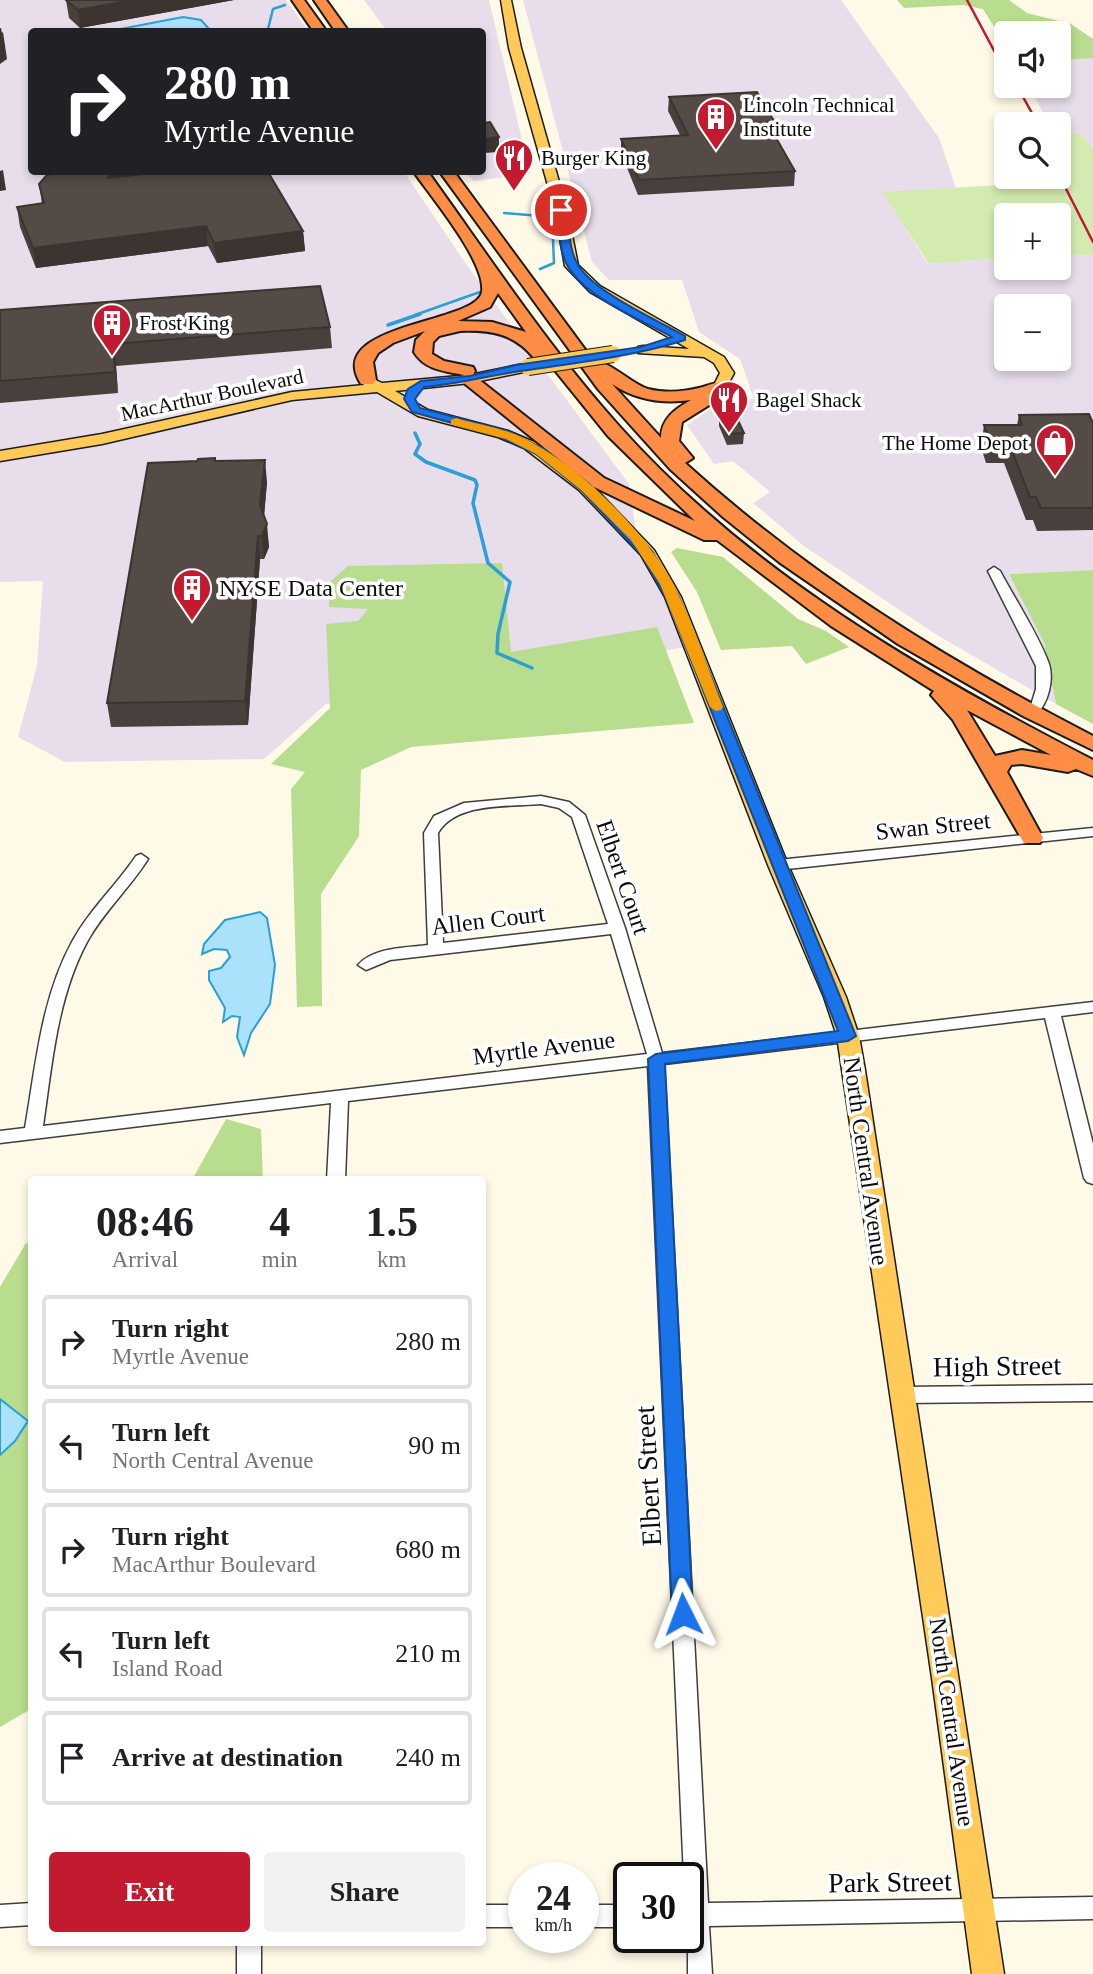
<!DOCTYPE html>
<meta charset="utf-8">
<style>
:root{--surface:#fff;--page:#f2f2f2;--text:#202124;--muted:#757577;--line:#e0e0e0;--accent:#c31a2f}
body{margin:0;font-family:"Times New Roman",serif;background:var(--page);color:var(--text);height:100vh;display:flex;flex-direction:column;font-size:26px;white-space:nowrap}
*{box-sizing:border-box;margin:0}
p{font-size:23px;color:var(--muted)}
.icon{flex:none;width:38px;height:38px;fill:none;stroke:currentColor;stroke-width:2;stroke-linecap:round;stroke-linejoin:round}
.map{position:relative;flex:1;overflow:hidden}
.side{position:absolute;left:28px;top:1176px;width:458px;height:770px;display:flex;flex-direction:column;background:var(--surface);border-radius:7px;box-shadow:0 4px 10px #0003}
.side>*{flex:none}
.guide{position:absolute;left:28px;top:28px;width:458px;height:147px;border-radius:7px;box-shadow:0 4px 10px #0003;background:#202124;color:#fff;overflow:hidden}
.buttons{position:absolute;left:994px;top:21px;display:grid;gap:14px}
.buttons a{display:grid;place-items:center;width:77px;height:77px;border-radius:7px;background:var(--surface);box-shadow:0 4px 10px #0003;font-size:35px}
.speed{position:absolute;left:508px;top:1862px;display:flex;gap:14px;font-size:35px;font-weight:700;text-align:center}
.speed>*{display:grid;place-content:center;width:91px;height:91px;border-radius:50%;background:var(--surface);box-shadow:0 4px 10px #0003;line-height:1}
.speed small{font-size:18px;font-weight:400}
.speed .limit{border:4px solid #111;border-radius:10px;background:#fff;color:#111}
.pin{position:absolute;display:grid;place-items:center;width:60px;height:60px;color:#fff;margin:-30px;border:4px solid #fff;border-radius:50%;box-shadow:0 2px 7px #0007}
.me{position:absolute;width:77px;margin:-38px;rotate:357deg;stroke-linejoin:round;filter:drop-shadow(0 0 5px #0008)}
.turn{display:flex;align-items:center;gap:24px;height:147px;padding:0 21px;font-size:32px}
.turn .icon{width:91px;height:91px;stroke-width:2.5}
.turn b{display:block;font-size:49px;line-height:60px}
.eta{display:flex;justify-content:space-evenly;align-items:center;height:119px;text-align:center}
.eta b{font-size:42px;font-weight:700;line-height:49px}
.action{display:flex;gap:14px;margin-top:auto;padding:14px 21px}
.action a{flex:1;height:80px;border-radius:7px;background:var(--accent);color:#fff;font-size:28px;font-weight:700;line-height:80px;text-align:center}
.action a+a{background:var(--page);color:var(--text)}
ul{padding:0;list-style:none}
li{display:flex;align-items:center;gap:21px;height:94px;margin:0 14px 10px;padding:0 7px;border:4px solid var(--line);border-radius:7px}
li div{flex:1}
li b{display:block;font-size:26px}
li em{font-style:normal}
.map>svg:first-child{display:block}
</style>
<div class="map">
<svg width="1093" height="1974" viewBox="0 0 1093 1974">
<rect width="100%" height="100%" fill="#fff9e8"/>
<g fill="#e8ddeb" fill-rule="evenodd">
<path d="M0 0H286L308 31 32 32V172H404L466 264 629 484 637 539 691 646 534 675 326 704 264 759 65 762 18 737 37 666 43 581 0 582Z"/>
<path d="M364 0H489L530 174 473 181 466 172H483V32L387 31Z"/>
<path d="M523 0H841L939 138 956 188 883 193 928 264 1006 258V268H1059V254L1093 256V570L1009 574 1044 643 1056 704 937 635 804 546 753 503 770 492 733 461 714 464 687 425 722 401 754 399 740 359 699 332 682 280H609L592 262ZM1006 306H1059V359H1006Z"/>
<path d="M1088 56 1093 58V148L1080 133 1059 134V124H1049L1029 86H1059V60Z"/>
</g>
<path fill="#d3ebb0" d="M1080 133 1093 148V256L1059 254V215H1006V258L929 264 882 192 1054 182V177H1059V134Z"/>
<g fill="#b8dd8e">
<path d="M897 0H1009L1027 13 1071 24 1093 39V58L1059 60V33H1006V46L983 9 963 5 904 8Z"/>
<path d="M677 548 723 557 798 619 826 631 849 647 806 664 792 646 721 650 697 592 671 552Z"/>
<path d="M502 563 511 652 657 627 694 723 411 747 361 770 359 836 321 894 322 1006 297 1007 291 789 305 772 271 764 330 708 326 624 358 621 368 609 329 607V583L348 566Z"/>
<path d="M1093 570V724L1056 704 1044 643 1009 574Z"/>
<path d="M226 1119 261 1129 263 1179H176L193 1178Z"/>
<path d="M26 1243 31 1244V1709L0 1727V1287Z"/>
</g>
<g fill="#a9e2fa" stroke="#2b9fd6" stroke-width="2">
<path d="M183 17 201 20 210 30 110 31Z"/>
<path d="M260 912 267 918 275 965 270 1004 251 1033 244 1055 237 1037 240 1017 232 1016 223 1022 225 1008 209 980V971L221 968 230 957 227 950 214 949 202 954 204 944 225 920Z"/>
<path d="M0 1399 28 1421 15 1441 0 1455Z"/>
</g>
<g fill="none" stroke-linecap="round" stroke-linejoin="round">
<g stroke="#2b9fd6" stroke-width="2.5">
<path d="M210 30 268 29 273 9 285 5"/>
<path d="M504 213 552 217 554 263 540 269"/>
<path d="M415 315 480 292"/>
</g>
<g stroke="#2b9fd6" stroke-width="3.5">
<path d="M388 325 420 314"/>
<path d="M415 433 420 444 415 454 426 462 475 480 477 485 473 503 488 563 510 582 498 634 497 653 532 668"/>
</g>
<g stroke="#3e3e3e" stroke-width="3">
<g id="minor">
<path d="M994 567 1000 571C1015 599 1039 636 1049 664 1054 681 1048 703 1036 715H1026L1024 712 1031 705 1036 689V666L988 571Z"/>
<path d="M541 796 569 802 585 815 625 928 662 1053 1093 1002V1012L1061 1016 1093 1144V1184L1087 1182 1084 1178 1045 1018 664 1064 708 1903 1093 1897V1919L709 1926 712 1974H688V1878H684L648 1066 348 1101 345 1180H327L331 1103 0 1143V1131L25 1128C36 1065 41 999 72 942 89 910 116 886 136 856L141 854 148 859C130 888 103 912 87 942 57 998 52 1064 43 1126L647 1054 611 934 390 960 366 970 358 965C374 947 406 948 428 945L424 833 434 816 464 803ZM541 804 559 808 572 817 608 924 443 943 438 833C456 802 509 807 541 804Z"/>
<path d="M1093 828V836L778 870 771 865 778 860Z"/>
<path d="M1093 1385V1401L903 1403 896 1400 894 1395 896 1390 903 1387Z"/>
<path d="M32 1903V1925L0 1927V1905Z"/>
<rect x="483" y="1905" width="40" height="22"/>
<rect x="583" y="1905" width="45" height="22"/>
<rect x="237" y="1942" width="24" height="32"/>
</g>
</g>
<g stroke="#1c1c1c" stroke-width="3">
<g id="major">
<path d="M501 0H511L521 48 567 210 578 265 600 286 724 357 734 373 725 390 720 391 713 387 720 373 714 363 704 357 638 353V347L643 346 689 349 590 292 565 266 555 210 509 48Z"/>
<path d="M528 363 533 364 535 367 533 370 470 383 395 391 428 410 508 431 534 442 591 484 654 550 681 597 788 865 846 997 859 1036 865 1070 1004 1974H972L932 1678 837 1036 824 997 768 865 665 597 641 555 579 490 524 448 498 437 418 416 377 392 292 400 102 444 0 461V451L102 434 292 392 364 385 360 380 367 376 382 383 470 375Z"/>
</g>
</g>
<g stroke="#1c1c1c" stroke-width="4">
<g id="highway">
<path d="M292 0H304L327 32H314Z"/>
<path d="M314 0H326L349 32H336Z"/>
<path d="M414 172H428C490 258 548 347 619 426 749 572 921 671 1093 760V776L1076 769 1068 772 1022 764 1011 765 1007 772 1043 838 1040 843H1024L953 720 931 695 934 691 831 626 717 540H704L592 486 464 383 461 379 464 375C444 371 425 370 414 352L416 340 425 331 393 343 378 353 373 362 376 380 373 384H361C322 323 477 324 482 292 486 262 432 198 414 172ZM498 293 526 332 492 322 458 321 490 307ZM460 331C490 330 514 333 534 358H545L608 436 695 521 604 478 473 375 475 371 473 367 444 361 432 354 433 342 439 336ZM967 710 1051 755 1022 750 995 756Z"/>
<path d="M440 172H454L595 363C608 359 631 384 648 389 664 393 683 392 699 388 708 386 716 381 726 383L729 387 714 395 717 398 714 402 682 422 679 441 693 458 685 463C810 576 944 659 1093 736V750L1023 716 898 644 779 562 723 517 670 469 598 389ZM612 384C636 400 663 404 691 400 675 409 661 419 661 438Z"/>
</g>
</g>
<use href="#minor" fill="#fff" fill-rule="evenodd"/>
<use href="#major" fill="#ffca58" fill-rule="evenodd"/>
<use href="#highway" fill="#ff8d46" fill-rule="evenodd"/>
<g stroke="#c31a2f" stroke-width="2.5">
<path d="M967 0 1006 73"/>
<path d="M1017 86 1038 124"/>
<path d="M1059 175 1093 242"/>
</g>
<g stroke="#1c1c1c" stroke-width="18" stroke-linecap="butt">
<path id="major-bridge" d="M528 367 613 354"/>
</g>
<use href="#major-bridge" stroke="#ffca58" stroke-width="16"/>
</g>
<g fill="#48403c">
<path d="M66 0H234L80 28 69 18Z"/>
<path d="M669 97 774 121 773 132 795 171 794 186 638 195 621 153V139L680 135 668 111Z"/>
<path d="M149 173 303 231 305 251 217 263 208 246 36 268 20 227 17 207 42 204 39 184Z"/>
<path d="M0 310 330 327 332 348 116 366 118 393 0 403Z"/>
<path d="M719 415 744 433 743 444 727 445 719 426Z"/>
<path d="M1019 415 1093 423V530L1037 531 1033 520H1026L1004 463H986L981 447 984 425H1017Z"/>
<path d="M215 461 267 482 264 515 269 547 264 559H260L248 725 111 727 107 703Z"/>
</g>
<g fill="#3b3431">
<path d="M133 0H234L80 28 78 10Z"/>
<path d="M0 28H1L2 33 3 32 7 59 0 64Z"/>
<path d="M499 137V152L483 153V139Z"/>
<path d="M3 170 6 190 0 191V171Z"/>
<path d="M118 172H152L110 198 107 178Z"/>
<path d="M206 226 208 246 36 268 33 248Z"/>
<path d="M303 231 305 251 217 263 214 243Z"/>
<path d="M113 344 116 366 118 393 115 372Z"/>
<path d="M265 460 267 482 263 528 260 505Z"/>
<path d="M267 524 269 547 264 559 262 536Z"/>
<path d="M258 536 260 559 248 725 245 701Z"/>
</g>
<g fill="#544a46" stroke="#3b3431" stroke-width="2">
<path d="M66 0H133L78 10Z"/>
<path d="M757 92 774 121 767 122 795 171 639 180 621 139 688 135 669 97Z"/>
<path d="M490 122 499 137 483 139V123Z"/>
<path d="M57 172H118L107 178 162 172H268L303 231 214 243 206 226 33 248 17 207 44 203 39 184 47 175Z"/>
<path d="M320 286 330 327 113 344 115 372 0 381V310Z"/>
<path d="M735 414 744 433 728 434 719 415Z"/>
<path d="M1089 414 1093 423V508H1041L1036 497H1030L1008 441H990L984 425H1022L1019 415Z"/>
<path d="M215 458V461L265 460 260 505 267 524 262 536H258L245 701 107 703 148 463 197 461 198 459Z"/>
</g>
<path fill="#1a73e8" stroke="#114b97" stroke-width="2" d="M561 207 566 210C569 226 569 249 577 263 591 291 657 320 685 336V340C631 357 576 363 520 371 488 376 456 384 424 387L415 399 420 408 507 431 544 449 589 484 652 551 679 597 856 1036 848 1041 665 1064 693 1614 690 1621 683 1623 675 1621 672 1614 648 1059 656 1054 838 1031 666 597 642 555 581 490 536 454 499 436 412 412 404 399 408 389 421 381 470 376 516 365 641 347 672 337C640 319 583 297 566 263 559 249 559 226 557 210Z"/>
<path fill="#f59e0b" d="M456 418C475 424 498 427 517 435 575 461 643 528 673 584 693 622 707 667 723 707L721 710 716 711 710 707 660 584 631 540 581 490 536 454 506 439 451 424V420Z"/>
<defs>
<g id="building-pin" transform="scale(2.0125)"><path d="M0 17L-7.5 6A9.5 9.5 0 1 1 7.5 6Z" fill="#c31a2f" stroke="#fff"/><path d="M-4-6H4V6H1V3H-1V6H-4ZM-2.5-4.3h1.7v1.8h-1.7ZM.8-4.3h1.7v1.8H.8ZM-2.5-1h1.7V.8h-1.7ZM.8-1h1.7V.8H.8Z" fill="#fff"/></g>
<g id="restaurant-pin" transform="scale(2.0125)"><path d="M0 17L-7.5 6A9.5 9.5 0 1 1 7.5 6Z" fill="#c31a2f" stroke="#fff"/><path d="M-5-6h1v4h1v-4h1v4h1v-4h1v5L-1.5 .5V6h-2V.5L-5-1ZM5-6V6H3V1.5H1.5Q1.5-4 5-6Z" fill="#fff"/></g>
<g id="shop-pin" transform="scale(2.0125)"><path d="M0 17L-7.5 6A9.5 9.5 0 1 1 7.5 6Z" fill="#c31a2f" stroke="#fff"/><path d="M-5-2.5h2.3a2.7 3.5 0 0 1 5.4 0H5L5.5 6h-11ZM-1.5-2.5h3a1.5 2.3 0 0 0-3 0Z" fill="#fff"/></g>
</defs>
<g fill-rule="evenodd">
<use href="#building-pin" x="716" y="117"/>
<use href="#restaurant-pin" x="514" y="158"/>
<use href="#building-pin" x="112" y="323"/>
<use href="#restaurant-pin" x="729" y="400"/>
<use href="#shop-pin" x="1055" y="443"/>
<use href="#building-pin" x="192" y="588"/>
</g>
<g text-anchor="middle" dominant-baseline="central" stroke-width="7" stroke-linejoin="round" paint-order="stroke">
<g font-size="21" fill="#0b0b0b" stroke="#fff" text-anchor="start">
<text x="743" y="105">Lincoln Technical<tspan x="743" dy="24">Institute</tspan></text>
<text x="541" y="158">Burger King</text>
<text x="139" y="323">Frost King</text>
<text x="756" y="400">Bagel Shack</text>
<text x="1028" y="443" text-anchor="end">The Home Depot</text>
</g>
<g font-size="21" fill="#0b0b0b" stroke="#fff">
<text transform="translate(212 395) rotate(-12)">MacArthur Boulevard</text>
</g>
<g font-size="24" fill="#0b0b0b" stroke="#fff" text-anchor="start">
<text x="219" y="588">NYSE Data Center</text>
</g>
<g font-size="24" fill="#0b0b0b" stroke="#fff">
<text transform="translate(933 826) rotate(-6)">Swan Street</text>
<text transform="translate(623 877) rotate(71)">Elbert Court</text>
<text transform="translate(488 920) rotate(-7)">Allen Court</text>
<text transform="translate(544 1048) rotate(-7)">Myrtle Avenue</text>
<text transform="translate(866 1161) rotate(82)">North Central Avenue</text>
<text transform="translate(952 1722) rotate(82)">North Central Avenue</text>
</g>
<g font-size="28" fill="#0b0b0b" stroke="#fff">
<text transform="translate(997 1366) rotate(-1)">High Street</text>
<text transform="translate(648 1476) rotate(-93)">Elbert Street</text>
<text transform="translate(890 1882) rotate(-1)">Park Street</text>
</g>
</g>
</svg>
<div class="buttons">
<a><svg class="icon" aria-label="sound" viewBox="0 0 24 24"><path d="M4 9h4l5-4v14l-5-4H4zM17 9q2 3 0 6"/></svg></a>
<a><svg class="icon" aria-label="search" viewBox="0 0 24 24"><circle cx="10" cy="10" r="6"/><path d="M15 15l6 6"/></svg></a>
<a>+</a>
<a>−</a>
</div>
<div class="speed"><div>24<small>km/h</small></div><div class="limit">30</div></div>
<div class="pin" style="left:561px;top:210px;background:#d93025"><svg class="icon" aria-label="arrive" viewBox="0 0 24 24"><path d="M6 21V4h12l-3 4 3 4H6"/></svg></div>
<svg class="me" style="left:683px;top:1614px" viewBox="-20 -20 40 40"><path d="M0-17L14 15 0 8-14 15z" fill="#1a73e8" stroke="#fff" stroke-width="4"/></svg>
<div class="guide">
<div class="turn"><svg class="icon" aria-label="right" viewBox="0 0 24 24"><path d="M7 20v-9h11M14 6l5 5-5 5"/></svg><div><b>280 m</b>Myrtle Avenue</div></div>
</div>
<section class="side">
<div class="eta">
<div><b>08:46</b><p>Arrival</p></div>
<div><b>4</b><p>min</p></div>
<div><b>1.5</b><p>km</p></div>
</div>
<ul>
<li><svg class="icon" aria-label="right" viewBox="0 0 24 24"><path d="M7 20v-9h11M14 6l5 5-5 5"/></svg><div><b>Turn right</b><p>Myrtle Avenue</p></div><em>280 m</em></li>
<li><svg class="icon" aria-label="left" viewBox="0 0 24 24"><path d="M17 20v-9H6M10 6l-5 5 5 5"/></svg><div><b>Turn left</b><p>North Central Avenue</p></div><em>90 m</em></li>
<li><svg class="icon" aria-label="right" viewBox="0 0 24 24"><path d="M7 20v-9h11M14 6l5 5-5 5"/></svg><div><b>Turn right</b><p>MacArthur Boulevard</p></div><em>680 m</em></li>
<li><svg class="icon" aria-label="left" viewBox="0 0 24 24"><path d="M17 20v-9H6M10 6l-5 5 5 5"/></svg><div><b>Turn left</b><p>Island Road</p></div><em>210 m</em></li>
<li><svg class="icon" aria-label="arrive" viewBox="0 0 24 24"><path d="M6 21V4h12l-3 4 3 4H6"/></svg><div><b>Arrive at destination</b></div><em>240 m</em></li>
</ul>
<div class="action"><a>Exit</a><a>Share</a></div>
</section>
</div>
